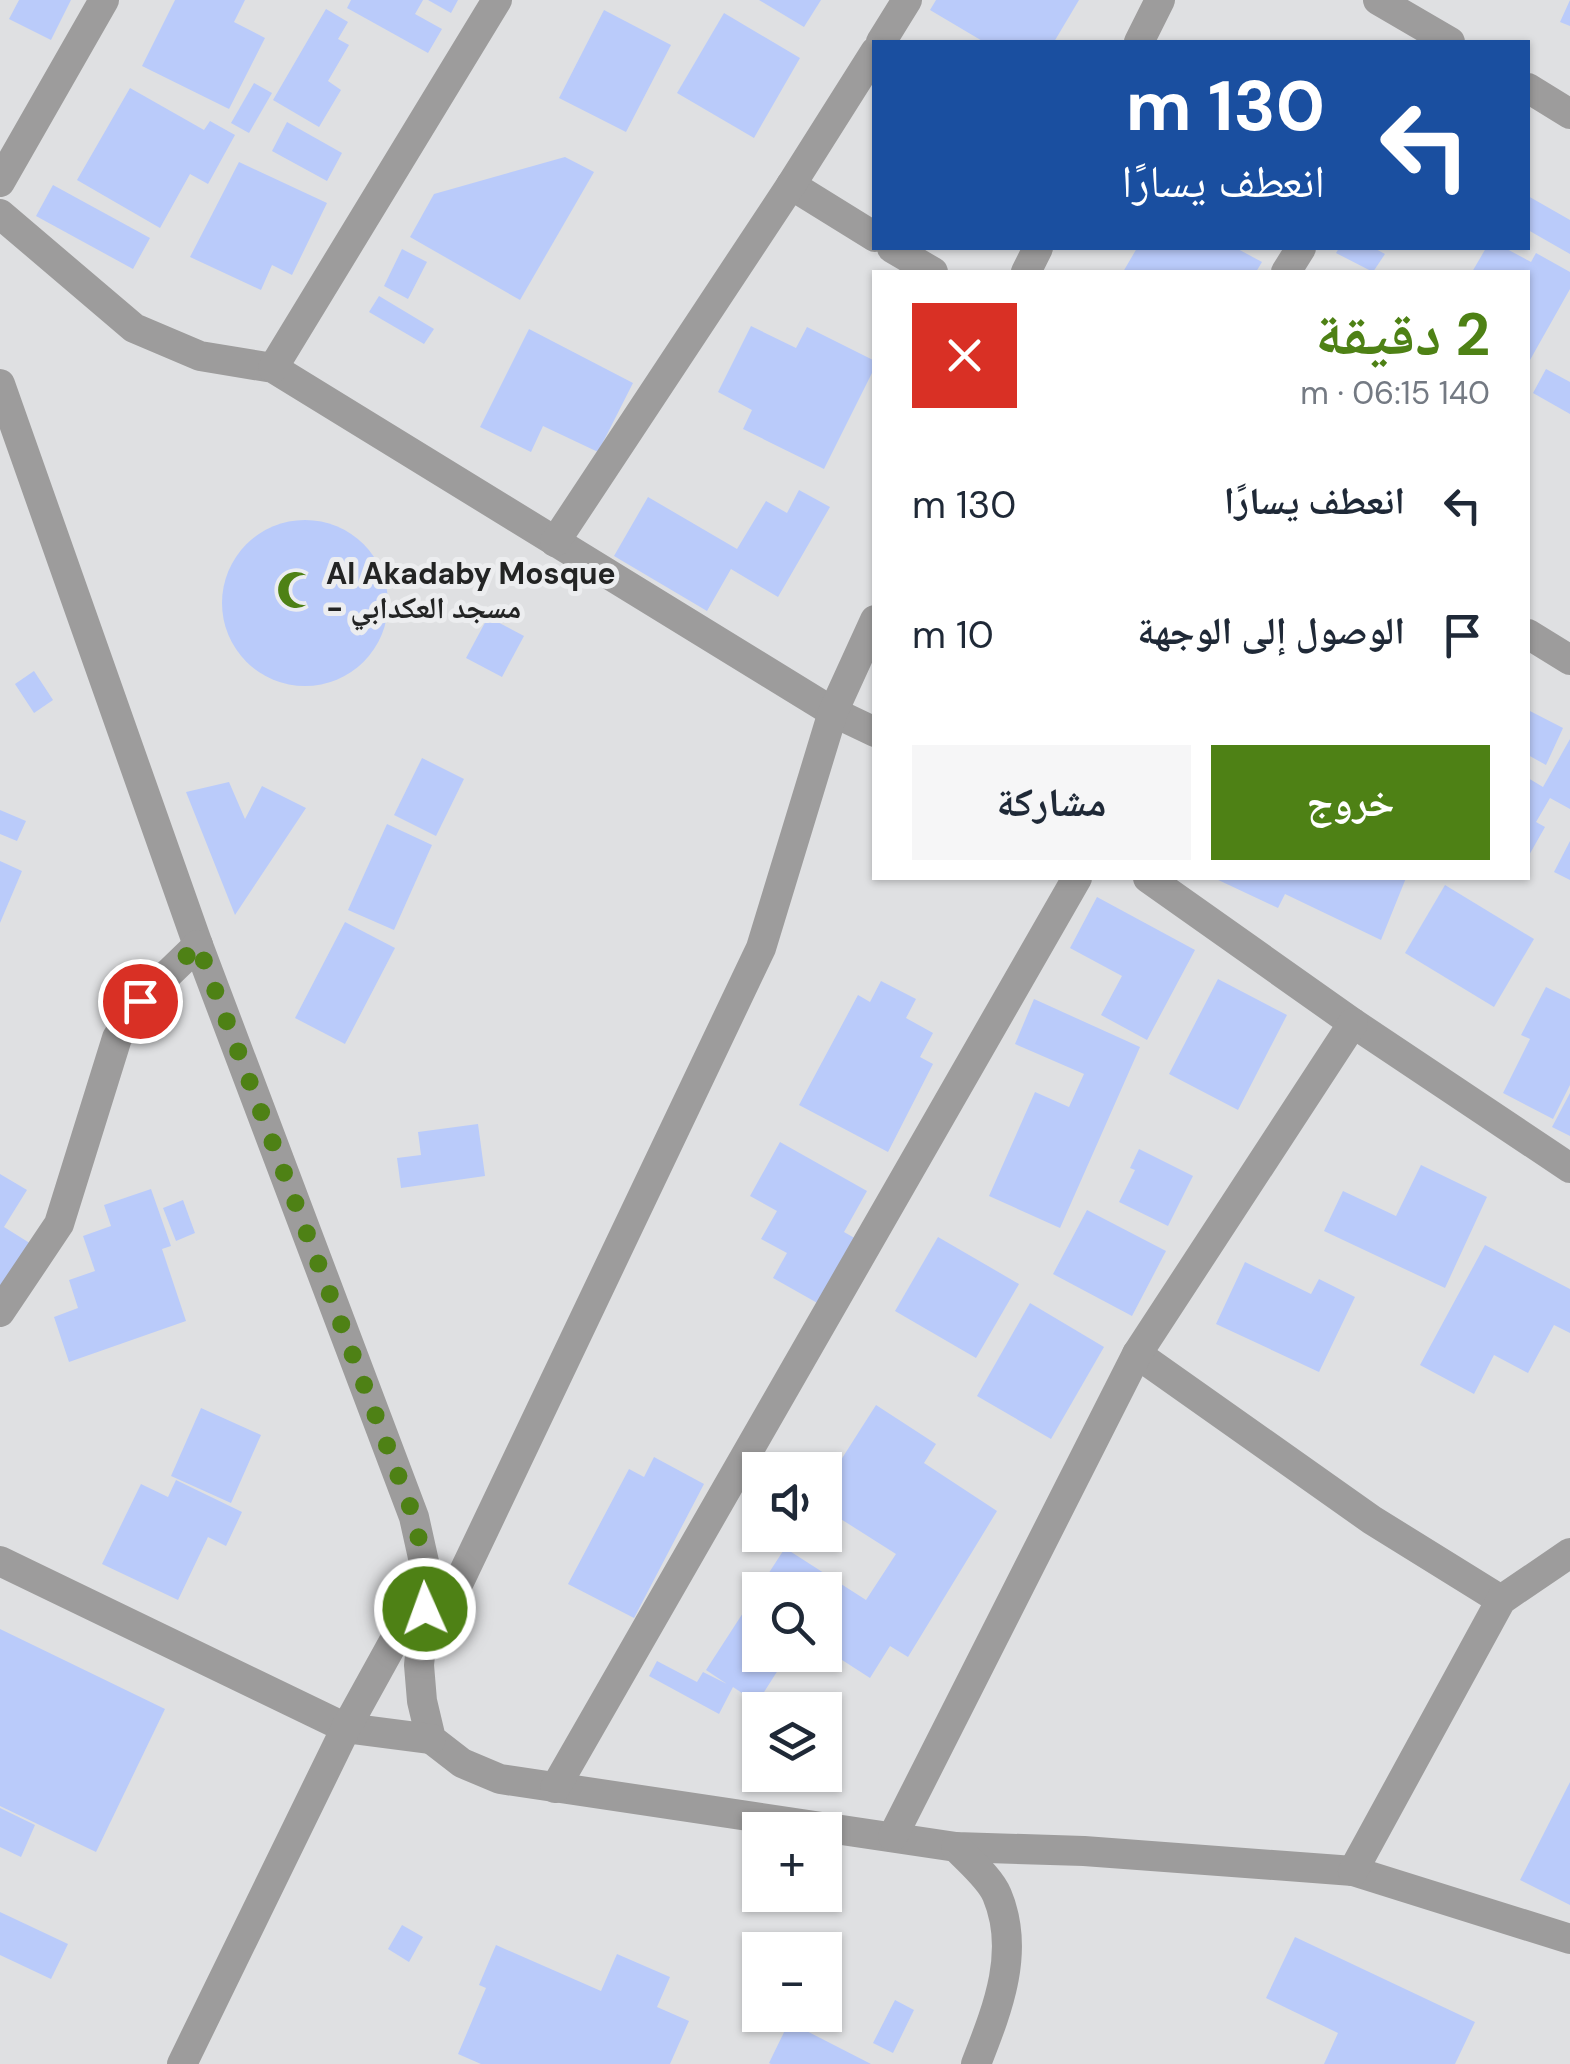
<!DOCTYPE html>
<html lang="ar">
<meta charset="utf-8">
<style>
:root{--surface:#fff;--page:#f6f6f7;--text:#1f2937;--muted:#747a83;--accent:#4e8115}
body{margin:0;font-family:"DM Sans","Noto Naskh Arabic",sans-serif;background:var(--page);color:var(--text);direction:rtl;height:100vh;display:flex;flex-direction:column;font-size:38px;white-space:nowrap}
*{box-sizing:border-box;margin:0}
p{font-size:32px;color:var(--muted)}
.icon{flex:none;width:55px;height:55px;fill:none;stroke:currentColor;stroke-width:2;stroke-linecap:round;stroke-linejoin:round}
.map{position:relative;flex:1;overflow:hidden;direction:ltr}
.sheet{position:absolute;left:872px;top:270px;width:658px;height:610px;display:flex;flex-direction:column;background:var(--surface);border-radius:0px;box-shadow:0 2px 8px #0004;direction:rtl}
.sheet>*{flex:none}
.guide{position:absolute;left:872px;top:40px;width:658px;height:210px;border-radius:0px;box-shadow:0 2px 8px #0004;direction:rtl;background:#1a4fa0;color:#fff;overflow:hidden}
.controls{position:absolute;left:742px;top:1452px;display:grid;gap:20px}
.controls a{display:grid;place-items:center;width:100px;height:100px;border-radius:0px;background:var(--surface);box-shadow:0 2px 8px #0004;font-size:50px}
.pin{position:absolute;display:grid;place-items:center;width:85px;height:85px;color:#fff;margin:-42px;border:5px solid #fff;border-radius:50%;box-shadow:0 2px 10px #0007}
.me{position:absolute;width:110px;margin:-55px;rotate:358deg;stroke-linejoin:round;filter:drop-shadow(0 0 8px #0008)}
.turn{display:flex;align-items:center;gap:35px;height:210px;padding:0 40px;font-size:45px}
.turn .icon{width:130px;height:130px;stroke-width:2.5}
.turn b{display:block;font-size:70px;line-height:85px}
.round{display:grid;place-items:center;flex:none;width:105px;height:105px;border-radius:0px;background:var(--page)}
.headline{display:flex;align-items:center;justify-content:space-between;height:170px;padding:0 40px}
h1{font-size:60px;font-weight:700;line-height:75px;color:var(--accent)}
.primary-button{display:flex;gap:20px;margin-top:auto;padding:20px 40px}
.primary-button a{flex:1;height:115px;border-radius:0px;background:var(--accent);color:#fff;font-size:40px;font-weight:700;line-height:115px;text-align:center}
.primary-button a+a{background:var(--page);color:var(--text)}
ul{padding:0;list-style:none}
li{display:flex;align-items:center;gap:30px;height:130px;padding:0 40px}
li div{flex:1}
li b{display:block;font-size:38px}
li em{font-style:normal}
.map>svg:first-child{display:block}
</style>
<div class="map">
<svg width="1570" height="2064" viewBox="0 0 1570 2064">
<rect width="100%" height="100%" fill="#dfe0e2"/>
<g fill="#bacbfa">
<path d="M19 0H71L51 40 9 19Z"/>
<path d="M175 0H245L234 22 265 38 229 109 142 66Z"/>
<path d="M351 0H423L415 14 442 29 428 53 347 8Z"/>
<path d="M428 0H458L451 13Z"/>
<path d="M759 0H821L804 27Z"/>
<path d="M936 0H1079L1054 42H984L930 10Z"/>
<path d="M1570 0V26L1560 22Z"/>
<path d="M326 9 348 22 338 39 349 45 328 81 341 90 319 127 273 100Z"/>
<path d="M604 10 671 45 626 132 559 98Z"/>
<path d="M724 13 800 58 754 138 677 93Z"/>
<path d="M254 83 272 93 249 133 231 123Z"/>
<path d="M130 88 204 130 210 121 235 135 208 184 190 174 160 228 77 180Z"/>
<path d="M287 122 342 153 327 181 272 151Z"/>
<path d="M565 157 594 172 520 300 410 237 434 194Z"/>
<path d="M239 162 327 203 292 275 272 265 261 290 190 257Z"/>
<path d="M53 185 150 238 133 269 36 216Z"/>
<path d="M1528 196 1570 220V254L1528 230Z"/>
<path d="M1137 248H1236L1262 262 1256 272H1123Z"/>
<path d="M1339 248H1374L1385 254 1373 272 1336 253Z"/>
<path d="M1486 248H1505L1531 262 1536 253 1570 272V289L1530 360 1528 358V272H1472Z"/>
<path d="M402 249 427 262 408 299 384 286Z"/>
<path d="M379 296 434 329 424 344 369 312Z"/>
<path d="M751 326 796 348 807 327 875 361V367L824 469 743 429 752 410 718 392Z"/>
<path d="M529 329 633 383 598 452 543 426 531 452 480 427Z"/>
<path d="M1546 369 1570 382V414L1533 393Z"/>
<path d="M799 490 830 507 778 597 731 569 707 611 614 556 648 497 737 549 766 501 787 513Z"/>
<circle cx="305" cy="603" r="83"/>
<path d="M488 617 524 636 502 677 466 658Z"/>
<path d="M34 671 53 700 34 713 15 684Z"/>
<path d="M1528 710 1563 728 1546 765 1528 755Z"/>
<path d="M1570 739V809L1550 798 1536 822 1545 827 1528 857V778L1543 787Z"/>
<path d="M422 758 464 779 436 836 394 815Z"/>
<path d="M229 782 245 819 262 786 306 808 235 915 186 792Z"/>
<path d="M0 810 26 821 17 841 0 834Z"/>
<path d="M387 824 432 845 394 930 348 910Z"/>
<path d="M1570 841V880L1554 872Z"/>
<path d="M0 861 22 871 0 923Z"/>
<path d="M1214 878H1406L1381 940 1285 894 1278 908Z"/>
<path d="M1445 885 1534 939 1494 1007 1405 953Z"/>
<path d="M1097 897 1195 950 1147 1040 1101 1015 1122 976 1070 948Z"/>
<path d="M345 922 395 948 345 1044 295 1018Z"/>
<path d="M1218 979 1287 1015 1238 1110 1169 1074Z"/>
<path d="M881 981 916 999 906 1018 933 1033 920 1057 933 1064 888 1152 799 1105 858 995 870 1002Z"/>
<path d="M1546 987 1570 999V1085L1553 1119 1503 1093 1530 1039 1521 1035Z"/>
<path d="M1034 999 1140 1047 1060 1228 989 1196 1035 1092 1069 1107 1084 1074 1015 1044Z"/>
<path d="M1570 1093V1136L1552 1127Z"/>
<path d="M478 1124 485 1176 401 1188 397 1158 421 1155 418 1132Z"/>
<path d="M780 1142 867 1191 844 1232 865 1244 828 1309 773 1278 787 1253 761 1239 777 1211 750 1196Z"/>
<path d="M1139 1149 1193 1176 1168 1226 1119 1202 1135 1170 1130 1168Z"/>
<path d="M1421 1165 1487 1197 1445 1288 1324 1231 1343 1191 1396 1216Z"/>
<path d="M0 1174 27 1190 4 1227 36 1247 0 1300Z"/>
<path d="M151 1189 171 1246 162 1249 186 1321 69 1362 54 1317 78 1308 69 1280 95 1271 83 1236 111 1226 104 1205Z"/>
<path d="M183 1200 195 1233 176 1241 163 1208Z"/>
<path d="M1087 1210 1166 1251 1132 1316 1053 1274Z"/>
<path d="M938 1237 1019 1284 976 1358 895 1311Z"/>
<path d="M1485 1245 1570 1289V1333L1554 1325 1528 1373 1494 1355 1474 1394 1420 1365Z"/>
<path d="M1245 1262 1311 1294 1319 1279 1355 1297 1319 1372 1216 1324Z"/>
<path d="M1030 1303 1104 1347 1051 1439 977 1396Z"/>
<path d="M876 1405 936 1444 924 1463 997 1511 908 1657 890 1646 870 1678 825 1649V1590H760V1655H811L804 1667 787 1656 757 1703 733 1687 719 1714 649 1676 657 1661 697 1682 703 1672 727 1684 706 1670 785 1548 866 1600 896 1554 825 1509V1485Z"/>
<path d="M201 1408 261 1435 231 1503 171 1476Z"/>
<path d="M654 1457 704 1484 634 1618 568 1584 629 1469 644 1477Z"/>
<path d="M176 1480 242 1512 226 1546 208 1537 178 1600 102 1564 141 1484 168 1497Z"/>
<path d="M0 1629 165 1709 96 1852 0 1806Z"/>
<path d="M1570 1782V1905L1520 1880Z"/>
<path d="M0 1808 35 1825 21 1857 0 1847Z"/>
<path d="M0 1912 68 1944 51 1979 0 1955Z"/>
<path d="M402 1925 423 1937 409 1962 388 1949Z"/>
<path d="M1295 1937 1475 2022 1455 2064H1324L1338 2033 1266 1998Z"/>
<path d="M496 1945 601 1991 617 1954 670 1977 657 2007 689 2021 670 2064H481L458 2054 486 1988 479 1985Z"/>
<path d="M895 2000 914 2010 893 2053 873 2043Z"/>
<path d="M789 2022 871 2064H771L769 2063Z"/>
</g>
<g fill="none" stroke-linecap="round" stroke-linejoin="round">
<g stroke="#9d9c9c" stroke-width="30">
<path d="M1378 0 1450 42"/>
<path d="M881 42 907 0"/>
<path d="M1139 42 1160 0"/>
<path d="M1528 88 1570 114"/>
<path d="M0 182 104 0"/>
<path d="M791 185 875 237"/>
<path d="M0 214 134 328 200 356 273 368 833 712 875 732"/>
<path d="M892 248 933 272"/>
<path d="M1026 272 1038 248"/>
<path d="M1286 272 1301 248"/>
<path d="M273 368 497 0"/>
<path d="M0 384 198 945 414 1517 428 1580 419 1665 422 1701 431 1739 462 1763 500 1779 956 1847 1084 1851 1353 1871 1570 1939"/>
<path d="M555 542 791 185 875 52"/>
<path d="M1528 634 1570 660"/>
<path d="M1148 878 1353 1023 1570 1168"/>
<path d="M0 1312 59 1224 117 1038 140 1001 198 945"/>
<path d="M1137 1354 1372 1520 1501 1600"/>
<path d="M0 1561 346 1728 431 1739"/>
<path d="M429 1645 761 948 833 712 875 620"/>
<path d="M555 1788 1077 878"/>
<path d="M893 1836 1137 1354 1353 1023"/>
<path d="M956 1847C969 1861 990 1878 997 1895 1021 1952 997 2010 976 2064"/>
<path d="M1353 1871 1501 1600 1570 1553"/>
<path d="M182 2064 346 1728 420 1594"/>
</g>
</g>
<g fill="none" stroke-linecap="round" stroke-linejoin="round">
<path stroke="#4e8115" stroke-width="18" stroke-dasharray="0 32.4" d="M140 1001 198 945 414 1517 428 1580 425 1609"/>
</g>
<defs>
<g id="mosque-bare" transform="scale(3)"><path d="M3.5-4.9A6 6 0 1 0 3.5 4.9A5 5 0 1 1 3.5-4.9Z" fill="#4e8115" stroke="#ecedef" stroke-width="2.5" paint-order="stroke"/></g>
</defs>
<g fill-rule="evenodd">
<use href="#mosque-bare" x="296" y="590"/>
</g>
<g text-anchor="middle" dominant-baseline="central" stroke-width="10" stroke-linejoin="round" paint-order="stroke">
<g font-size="30" font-weight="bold" fill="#232424" stroke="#ecedef" text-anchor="start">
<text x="326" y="573">Al Akadaby Mosque<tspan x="326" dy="34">- مسجد العكدابي</tspan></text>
</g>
</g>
</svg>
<div class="controls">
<a><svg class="icon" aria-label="sound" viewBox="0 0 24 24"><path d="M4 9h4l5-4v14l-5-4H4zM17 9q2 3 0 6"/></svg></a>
<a><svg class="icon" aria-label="search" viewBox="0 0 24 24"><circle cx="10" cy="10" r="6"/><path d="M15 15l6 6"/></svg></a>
<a><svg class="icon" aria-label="layers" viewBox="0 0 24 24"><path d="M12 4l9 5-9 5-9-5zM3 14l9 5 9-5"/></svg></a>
<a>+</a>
<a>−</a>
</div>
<div class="pin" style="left:140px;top:1001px;background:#d93025"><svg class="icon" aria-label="arrive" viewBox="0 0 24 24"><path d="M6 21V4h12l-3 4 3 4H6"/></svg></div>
<svg class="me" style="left:425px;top:1609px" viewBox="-20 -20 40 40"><circle r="17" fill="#4e8115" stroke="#fff" stroke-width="3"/><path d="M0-11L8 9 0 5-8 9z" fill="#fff"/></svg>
<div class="guide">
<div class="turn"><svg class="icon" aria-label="left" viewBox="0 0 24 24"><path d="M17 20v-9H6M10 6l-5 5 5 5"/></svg><div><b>130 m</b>انعطف يسارًا</div></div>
</div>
<section class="sheet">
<div class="headline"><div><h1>2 دقيقة</h1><p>140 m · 06:15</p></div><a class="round" style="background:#d93025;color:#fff"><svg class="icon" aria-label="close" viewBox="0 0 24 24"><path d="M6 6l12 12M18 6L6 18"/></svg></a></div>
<ul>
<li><svg class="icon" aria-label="left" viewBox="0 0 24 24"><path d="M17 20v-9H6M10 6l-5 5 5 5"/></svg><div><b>انعطف يسارًا</b></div><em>130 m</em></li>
<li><svg class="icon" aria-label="arrive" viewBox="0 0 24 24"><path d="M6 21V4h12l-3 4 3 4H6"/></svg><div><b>الوصول إلى الوجهة</b></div><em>10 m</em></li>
</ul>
<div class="primary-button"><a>خروج</a><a>مشاركة</a></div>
</section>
</div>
